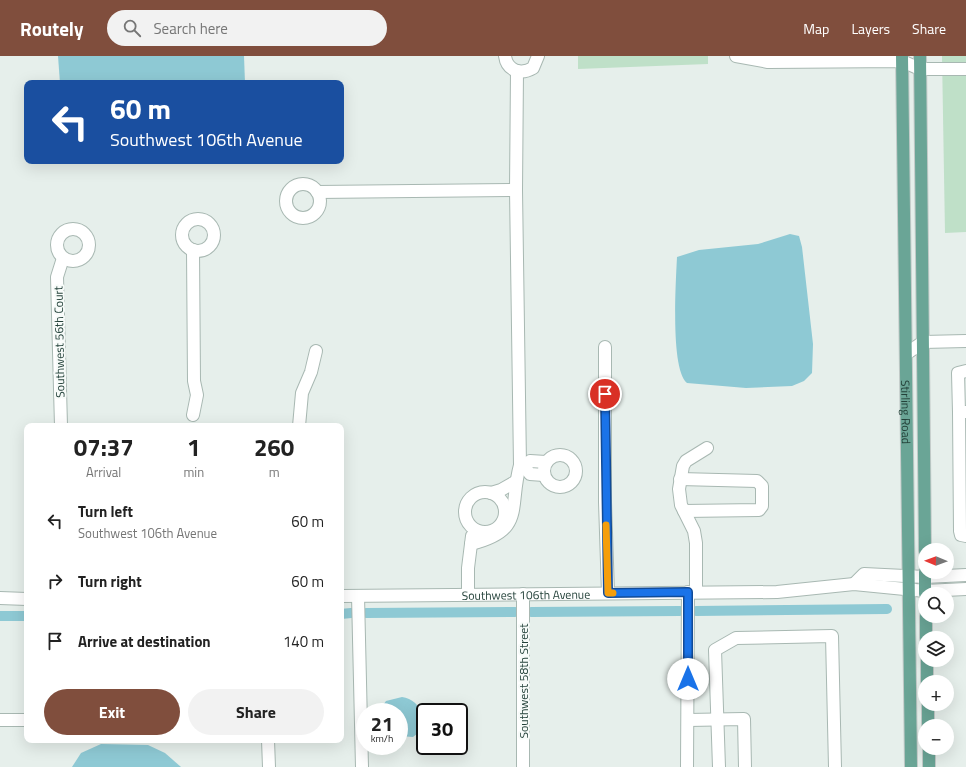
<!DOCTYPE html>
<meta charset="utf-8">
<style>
:root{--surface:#fff;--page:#f2f2f2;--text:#222;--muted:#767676;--accent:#804e3d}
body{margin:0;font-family:"Titillium Web",sans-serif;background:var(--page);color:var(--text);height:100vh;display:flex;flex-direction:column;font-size:15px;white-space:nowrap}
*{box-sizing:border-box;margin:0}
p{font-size:13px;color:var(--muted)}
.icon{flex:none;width:22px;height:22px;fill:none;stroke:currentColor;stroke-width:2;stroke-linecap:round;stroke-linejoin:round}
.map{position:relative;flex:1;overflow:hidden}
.panel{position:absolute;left:24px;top:367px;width:320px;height:320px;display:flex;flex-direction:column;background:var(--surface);border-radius:8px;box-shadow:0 4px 16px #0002}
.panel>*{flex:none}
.guide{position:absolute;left:24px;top:24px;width:320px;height:84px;border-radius:8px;box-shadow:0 4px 16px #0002;background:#1a4fa0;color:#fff;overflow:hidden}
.needle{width:26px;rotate:271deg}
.tools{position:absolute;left:918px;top:487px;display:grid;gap:8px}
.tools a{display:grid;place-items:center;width:36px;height:36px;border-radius:50%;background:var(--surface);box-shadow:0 4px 16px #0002;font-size:20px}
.speed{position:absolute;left:356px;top:647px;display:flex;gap:8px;font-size:20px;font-weight:700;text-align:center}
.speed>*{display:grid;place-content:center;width:52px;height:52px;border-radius:50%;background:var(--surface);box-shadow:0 4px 16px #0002;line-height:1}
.speed small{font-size:10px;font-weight:400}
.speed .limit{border:2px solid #111;border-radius:6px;background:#fff;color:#111}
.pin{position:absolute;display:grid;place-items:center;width:34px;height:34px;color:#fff;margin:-17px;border:2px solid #fff;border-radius:50%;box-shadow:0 1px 4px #0007}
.me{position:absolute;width:44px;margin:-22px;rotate:0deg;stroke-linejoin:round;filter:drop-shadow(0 0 3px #0008)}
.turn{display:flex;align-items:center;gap:14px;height:84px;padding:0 20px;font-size:18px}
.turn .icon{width:52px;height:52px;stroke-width:2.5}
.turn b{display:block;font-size:28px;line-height:34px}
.eta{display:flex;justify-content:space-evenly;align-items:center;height:68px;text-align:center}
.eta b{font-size:24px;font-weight:700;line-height:28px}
.primary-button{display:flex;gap:8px;margin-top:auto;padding:8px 20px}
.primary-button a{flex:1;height:46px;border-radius:24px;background:var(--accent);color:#fff;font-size:16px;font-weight:700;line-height:46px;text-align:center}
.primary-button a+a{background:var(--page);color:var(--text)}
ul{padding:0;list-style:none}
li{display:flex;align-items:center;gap:12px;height:60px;padding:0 20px}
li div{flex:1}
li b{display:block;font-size:15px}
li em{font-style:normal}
header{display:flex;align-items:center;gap:24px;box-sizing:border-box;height:56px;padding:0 20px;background:var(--accent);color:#fff}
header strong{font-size:19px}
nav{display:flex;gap:22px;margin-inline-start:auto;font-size:14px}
.search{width:280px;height:36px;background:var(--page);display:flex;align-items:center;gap:10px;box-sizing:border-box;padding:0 14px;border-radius:22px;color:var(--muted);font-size:15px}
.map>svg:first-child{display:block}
</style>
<header>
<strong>Routely</strong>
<div class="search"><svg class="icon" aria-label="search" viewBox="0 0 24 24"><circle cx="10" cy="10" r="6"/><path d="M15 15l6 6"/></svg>Search here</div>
<nav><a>Map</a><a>Layers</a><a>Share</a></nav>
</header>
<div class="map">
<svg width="966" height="711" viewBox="0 0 966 711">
<rect width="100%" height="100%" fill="#e6efeb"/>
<g fill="#bfe0c8">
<path d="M578 0H708V8L578 13Z"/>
<path d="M942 0H966V176L945 177Z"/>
</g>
<g fill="#8ec9d4">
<path d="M58 0H244L245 27H60Z"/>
<path d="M790 178 799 180 802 191 813 288 812 317 804 325 792 330 746 332 687 327C670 313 676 224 677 201L699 194 758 188Z"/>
<path d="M402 641C422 644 432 669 413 681L399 680V656H378L386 645Z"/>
<path d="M101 688 148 689 165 697 181 711H72L81 697Z"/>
</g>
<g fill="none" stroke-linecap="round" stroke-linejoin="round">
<g stroke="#8ec9d4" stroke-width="10">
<path d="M696 555 887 553"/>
<path d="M531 556 680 555"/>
<path d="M366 557 515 556"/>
<path d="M341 558 351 557"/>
<path d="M0 560H27"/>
</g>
<g stroke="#a8b8b2" stroke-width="14">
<g id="minor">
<path d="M505 0C507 15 521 19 533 12L538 0"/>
<path d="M736 0 768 6 902 5 920 13H966"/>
<circle cx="303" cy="145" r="17"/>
<path d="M317 136 516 134"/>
<circle cx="198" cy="179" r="16"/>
<circle cx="73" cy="189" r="16"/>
<path d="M193 194 194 325 197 339 193 359"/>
<path d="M605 291V446L608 537"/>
<path d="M906 298 923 286 966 285"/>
<path d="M959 356 958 317 966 315"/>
<path d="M966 356H959L960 475 961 479 966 480"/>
<path d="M61 370 57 221 63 202"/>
<path d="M299 370 302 337 311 316 316 295"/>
<circle cx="560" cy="415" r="16"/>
<path d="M520 409 524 410 530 418 544 419"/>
<path d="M524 410 530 405 546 406"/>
<path d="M680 423 757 425 762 430V450L759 454 684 455"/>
<circle cx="485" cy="456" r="20"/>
<path d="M491 437 501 434 515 426"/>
<path d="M471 488C526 474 508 453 520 409L516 134 517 15"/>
<path d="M854 528 864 518 925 521 966 519"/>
<path d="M696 536V487L694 475 681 449 679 433 683 410 686 405 707 392"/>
<path d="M523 538V711"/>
<path d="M468 539V512L472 480"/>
<path id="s1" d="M341 540 777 536 854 528 925 535 966 533"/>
<path d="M358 540 362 711"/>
<path d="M0 542 27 543"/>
<path d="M0 664H27"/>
<path d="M688 664 744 663 745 711"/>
<path d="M268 684 269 711"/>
<path d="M687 711 688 536"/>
<path d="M719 711 715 594 736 582 832 580 835 711"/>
</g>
</g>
<g stroke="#c2cac8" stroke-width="14">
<g id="major">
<path id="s2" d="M902 0 911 711"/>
<path d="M920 0 925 495"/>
<path d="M925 516V538"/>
<path d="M926 560V582"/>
<path d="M927 604V626"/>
<path d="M928 648V670"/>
<path d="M929 692V711"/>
</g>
</g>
<use href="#minor" stroke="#fff" stroke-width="12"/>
<use href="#major" stroke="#6aa596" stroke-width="12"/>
</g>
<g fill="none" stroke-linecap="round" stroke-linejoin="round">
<g stroke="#114b97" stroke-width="10">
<path id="route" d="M605 338 608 537 688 536V623"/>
</g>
<use href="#route" stroke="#1a73e8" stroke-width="7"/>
<path stroke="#f59e0b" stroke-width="7" d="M606 469 608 537H613"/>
</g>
<g text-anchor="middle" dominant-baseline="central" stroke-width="4" stroke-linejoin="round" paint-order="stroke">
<g font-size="12" fill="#24423a" stroke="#f7fbf9">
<text transform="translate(59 286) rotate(-91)">Southwest 56th Court</text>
<text stroke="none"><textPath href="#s2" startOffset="356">Stirling Road</textPath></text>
<text stroke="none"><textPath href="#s1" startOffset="185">Southwest 106th Avenue</textPath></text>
<text transform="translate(523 625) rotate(-90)">Southwest 58th Street</text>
</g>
</g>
</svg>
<div class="tools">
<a><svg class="needle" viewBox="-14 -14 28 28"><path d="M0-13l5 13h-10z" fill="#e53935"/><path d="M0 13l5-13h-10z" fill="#767676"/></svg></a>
<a><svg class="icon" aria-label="search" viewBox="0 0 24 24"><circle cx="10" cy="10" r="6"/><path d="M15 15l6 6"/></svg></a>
<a><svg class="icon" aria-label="layers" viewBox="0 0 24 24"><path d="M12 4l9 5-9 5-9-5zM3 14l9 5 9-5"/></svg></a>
<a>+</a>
<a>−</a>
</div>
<div class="speed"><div>21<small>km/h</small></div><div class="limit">30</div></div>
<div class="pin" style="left:605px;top:338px;background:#d93025"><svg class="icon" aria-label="arrive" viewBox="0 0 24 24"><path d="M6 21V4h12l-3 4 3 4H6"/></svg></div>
<svg class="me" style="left:688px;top:623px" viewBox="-20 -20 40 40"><circle r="19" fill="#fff"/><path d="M0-13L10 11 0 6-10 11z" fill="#1a73e8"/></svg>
<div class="guide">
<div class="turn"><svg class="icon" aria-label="left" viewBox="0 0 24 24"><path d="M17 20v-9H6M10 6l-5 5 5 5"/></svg><div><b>60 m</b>Southwest 106th Avenue</div></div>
</div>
<section class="panel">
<div class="eta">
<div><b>07:37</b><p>Arrival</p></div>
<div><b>1</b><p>min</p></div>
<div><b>260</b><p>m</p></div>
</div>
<ul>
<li><svg class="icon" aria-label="left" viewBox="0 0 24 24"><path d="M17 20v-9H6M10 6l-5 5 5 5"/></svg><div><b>Turn left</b><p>Southwest 106th Avenue</p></div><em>60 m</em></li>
<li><svg class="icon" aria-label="right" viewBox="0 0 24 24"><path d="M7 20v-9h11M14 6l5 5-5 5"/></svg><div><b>Turn right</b></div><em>60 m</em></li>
<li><svg class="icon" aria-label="arrive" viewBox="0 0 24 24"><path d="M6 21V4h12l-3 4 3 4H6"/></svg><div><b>Arrive at destination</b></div><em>140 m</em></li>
</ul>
<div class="primary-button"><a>Exit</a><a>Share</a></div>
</section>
</div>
